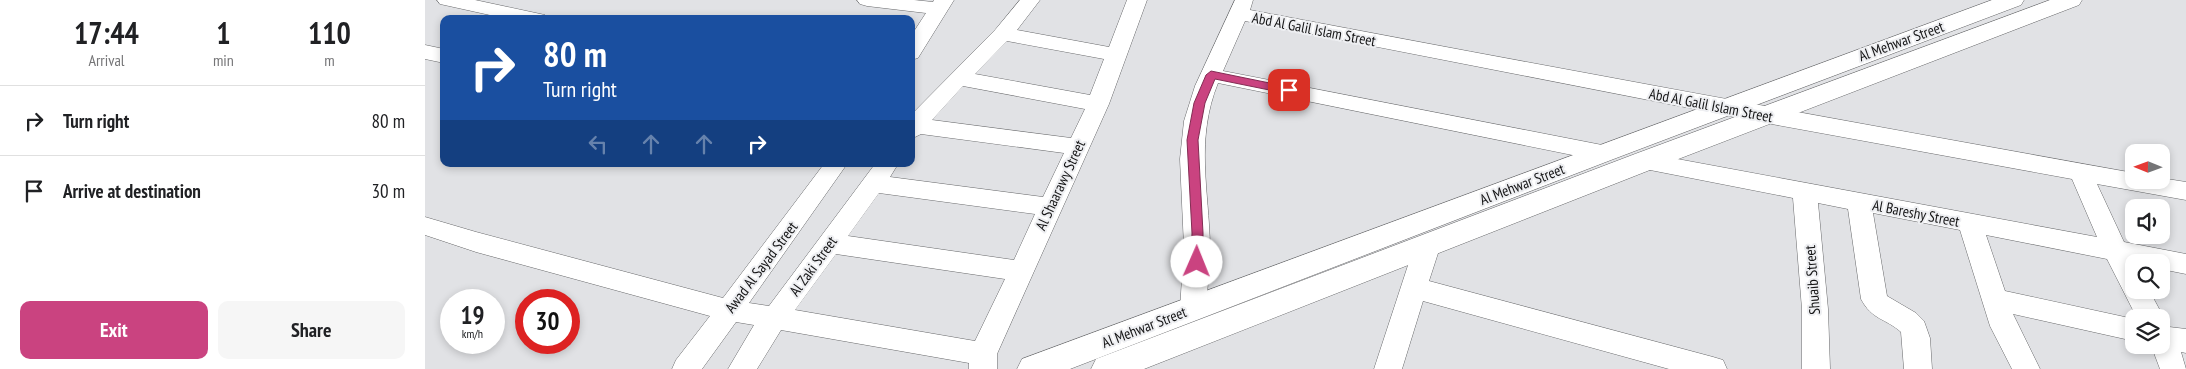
<!DOCTYPE html>
<style>
:root{--surface:#fff;--page:#f6f6f6;--text:#202124;--muted:#757577;--line:#e0e0e0;--accent:#ca4380}
body{margin:0;font-family:"PT Sans Narrow",sans-serif;background:var(--page);color:var(--text);height:100vh;display:flex;flex-direction:column;font-size:19px;white-space:nowrap}
*{box-sizing:border-box;margin:0}
p{font-size:16px;color:var(--muted)}
.icon{flex:none;width:28px;height:28px;fill:none;stroke:currentColor;stroke-width:2;stroke-linecap:round;stroke-linejoin:round}
.map{position:relative;flex:1;overflow:hidden}
.sheet{display:flex;flex-direction:column;background:var(--surface);width:425px}
.sheet>*{flex:none}
.banner{position:absolute;left:15px;top:15px;width:475px;height:152px;border-radius:10px;box-shadow:0 2px 8px #0003;background:#1a4fa0;color:#fff;overflow:hidden}
.needle{width:32px;rotate:271deg}
.controls{position:absolute;left:1700px;top:144px;display:grid;gap:10px}
.controls a{display:grid;place-items:center;width:45px;height:45px;border-radius:10px;background:var(--surface);box-shadow:0 2px 8px #0003;font-size:25px}
.speed{position:absolute;left:15px;top:289px;display:flex;gap:10px;font-size:25px;font-weight:700;text-align:center}
.speed>*{display:grid;place-content:center;width:65px;height:65px;border-radius:50%;background:var(--surface);box-shadow:0 2px 8px #0003;line-height:1}
.speed small{font-size:12px;font-weight:400}
.speed .limit{border:8px solid #d22;background:#fff;color:#111}
.pin{position:absolute;display:grid;place-items:center;width:42px;height:42px;color:#fff;margin:-21px;border-radius:10px;box-shadow:0 2px 8px #0006}
.me{position:absolute;width:55px;margin:-28px;rotate:1deg;stroke-linejoin:round;filter:drop-shadow(0 0 4px #0008)}
.turn{display:flex;align-items:center;gap:18px;height:105px;padding:0 20px;font-size:22px}
.turn .icon{width:65px;height:65px;stroke-width:2.5}
.turn b{display:block;font-size:35px;line-height:42px}
.lanes{display:flex;align-items:center;height:48px;padding:0 20px;background:#0003;justify-content:center;gap:25px;direction:ltr}
.lanes .off{opacity:.35}
.eta{display:flex;justify-content:space-evenly;align-items:center;height:85px;text-align:center}
.eta b{font-size:30px;font-weight:700;line-height:35px}
.cta{display:flex;gap:10px;margin-top:auto;padding:10px 20px}
.cta a{flex:1;height:58px;border-radius:10px;background:var(--accent);color:#fff;font-size:20px;font-weight:700;line-height:58px;text-align:center}
.cta a+a{background:var(--page);color:var(--text)}
ul{padding:0;list-style:none}
li{display:flex;align-items:center;gap:15px;height:70px;padding:0 20px;border-top:1px solid var(--line)}
li div{flex:1}
li b{display:block;font-size:19px}
li em{font-style:normal}
main{display:flex;flex:1;min-height:0}
.map>svg:first-child{display:block}
</style>
<main>
<section class="sheet">
<div class="eta">
<div><b>17:44</b><p>Arrival</p></div>
<div><b>1</b><p>min</p></div>
<div><b>110</b><p>m</p></div>
</div>
<ul>
<li><svg class="icon" aria-label="right" viewBox="0 0 24 24"><path d="M7 20v-9h11M14 6l5 5-5 5"/></svg><div><b>Turn right</b></div><em>80 m</em></li>
<li><svg class="icon" aria-label="arrive" viewBox="0 0 24 24"><path d="M6 21V4h12l-3 4 3 4H6"/></svg><div><b>Arrive at destination</b></div><em>30 m</em></li>
</ul>
<div class="cta"><a>Exit</a><a>Share</a></div>
</section>
<div class="map">
<svg width="1761" height="369" viewBox="0 0 1761 369">
<rect width="100%" height="100%" fill="#e1e2e5"/>
<g fill="none" stroke-linecap="round" stroke-linejoin="round">
<g stroke="#68696b" stroke-width="1">
<g id="street">
<path d="M12 0H50L120 15 123 19H83L15 4Z"/>
<path d="M432 0H489L508 2 509 0H529L493 58 486 60V36L501 13 442 6 435 4Z"/>
<path d="M595 0H615L592 30 684 47 702 0H722L684 104 572 354V369H544V363L356 330 332 369H303L329 325 311 322 277 369H247L251 360 285 316 51 252 0 235V217L51 232 298 298 399 164H422L324 303 344 306 450 164H473L465 177 618 197 639 153 496 134 486 139V115L570 30ZM582 41 679 59 665 95 550 74ZM538 86 660 109 646 138 507 120ZM454 193 610 214 589 260 423 236ZM411 254 580 279 550 341 370 310Z"/>
<path d="M810 0H828L825 10C1119 66 1414 120 1709 173V180H1736V178L1761 182V200L1672 184 1699 242 1761 254V274L1736 269V262H1709V290H1724L1739 318 1736 324V318H1712L1682 259 1561 235 1580 291 1709 319V341L1588 314 1615 369H1587L1565 326 1535 230 1448 213 1462 296 1491 313 1499 321 1505 338 1507 369H1479L1476 332C1460 318 1447 320 1436 299L1423 209 1393 203 1403 309 1405 369H1377V309L1368 198 1220 169 1212 167 1208 161 1212 155 1220 153 1672 237 1647 179 1341 123 820 21 798 71 1177 145 1185 147 1189 153 1185 159 1177 161 793 83C770 140 784 190 785 247 785 268 782 289 781 309L777 317 768 320 759 317 755 309 759 247 755 159 759 121 770 86Z"/>
<path d="M0 45 19 49V63L0 59Z"/>
<path d="M1002 237 1011 240 1015 247 1004 281 1288 357 1298 360 1302 369H1244L998 301 977 369H949L989 247 993 240Z"/>
<path d="M1736 326 1761 329V353L1756 352 1761 369H1735L1726 345H1736Z"/>
</g>
</g>
<g stroke="#68696b" stroke-width="1">
<g id="secondary">
<path d="M1567 0H1599L1596 5 1186 160 645 369H592L597 359Z"/>
<path d="M1625 0H1657L1654 5 1230 168 719 369H666L671 359 1210 154Z"/>
</g>
</g>
<use href="#street" fill="#fff" fill-rule="evenodd"/>
<use href="#secondary" fill="#fff" fill-rule="evenodd"/>
</g>
<path fill="#ca4380" stroke="#832c53" d="M786 71 864 87 870 90 864 94 790 79 780 103 773 140 778 233V262L776 265H768L766 262 767 233 762 140 769 103 781 75Z"/>
<g text-anchor="middle" dominant-baseline="central" stroke-width="4" stroke-linejoin="round" paint-order="stroke">
<g font-size="15" fill="#141415" stroke="#eeeff2">
<text transform="translate(889 29) rotate(11)">Abd Al Galil Islam Street</text>
<text transform="translate(1476 41) rotate(-20)">Al Mehwar Street</text>
<text transform="translate(1286 105) rotate(11)">Abd Al Galil Islam Street</text>
<text transform="translate(1097 184) rotate(-21)">Al Mehwar Street</text>
<text transform="translate(635 185) rotate(-65)">Al Shaarawy Street</text>
<text transform="translate(1491 213) rotate(11)">Al Bareshy Street</text>
<text transform="translate(388 266) rotate(-54)">Al Zaki Street</text>
<text transform="translate(336 267) rotate(-53)">Awad Al Sayad Street</text>
<text transform="translate(1387 280) rotate(-94)">Shuaib Street</text>
<text transform="translate(719 327) rotate(-21)">Al Mehwar Street</text>
</g>
</g>
</svg>
<div class="controls">
<a><svg class="needle" viewBox="-14 -14 28 28"><path d="M0-13l5 13h-10z" fill="#e53935"/><path d="M0 13l5-13h-10z" fill="#757577"/></svg></a>
<a><svg class="icon" aria-label="sound" viewBox="0 0 24 24"><path d="M4 9h4l5-4v14l-5-4H4zM17 9q2 3 0 6"/></svg></a>
<a><svg class="icon" aria-label="search" viewBox="0 0 24 24"><circle cx="10" cy="10" r="6"/><path d="M15 15l6 6"/></svg></a>
<a><svg class="icon" aria-label="layers" viewBox="0 0 24 24"><path d="M12 4l9 5-9 5-9-5zM3 14l9 5 9-5"/></svg></a>
</div>
<div class="speed"><div>19<small>km/h</small></div><div class="limit">30</div></div>
<div class="pin" style="left:864px;top:90px;background:#d93025"><svg class="icon" aria-label="arrive" viewBox="0 0 24 24"><path d="M6 21V4h12l-3 4 3 4H6"/></svg></div>
<svg class="me" style="left:772px;top:262px" viewBox="-20 -20 40 40"><circle r="19" fill="#fff"/><path d="M0-13L10 11 0 6-10 11z" fill="#ca4380"/></svg>
<div class="banner">
<div class="turn"><svg class="icon" aria-label="right" viewBox="0 0 24 24"><path d="M7 20v-9h11M14 6l5 5-5 5"/></svg><div><b>80 m</b>Turn right</div></div>
<div class="lanes"><svg class="icon off" aria-label="left" viewBox="0 0 24 24"><path d="M17 20v-9H6M10 6l-5 5 5 5"/></svg><svg class="icon off" aria-label="ahead" viewBox="0 0 24 24"><path d="M12 20V5M6 11l6-6 6 6"/></svg><svg class="icon off" aria-label="ahead" viewBox="0 0 24 24"><path d="M12 20V5M6 11l6-6 6 6"/></svg><svg class="icon" aria-label="right" viewBox="0 0 24 24"><path d="M7 20v-9h11M14 6l5 5-5 5"/></svg></div>
</div>
</div>
</main>
